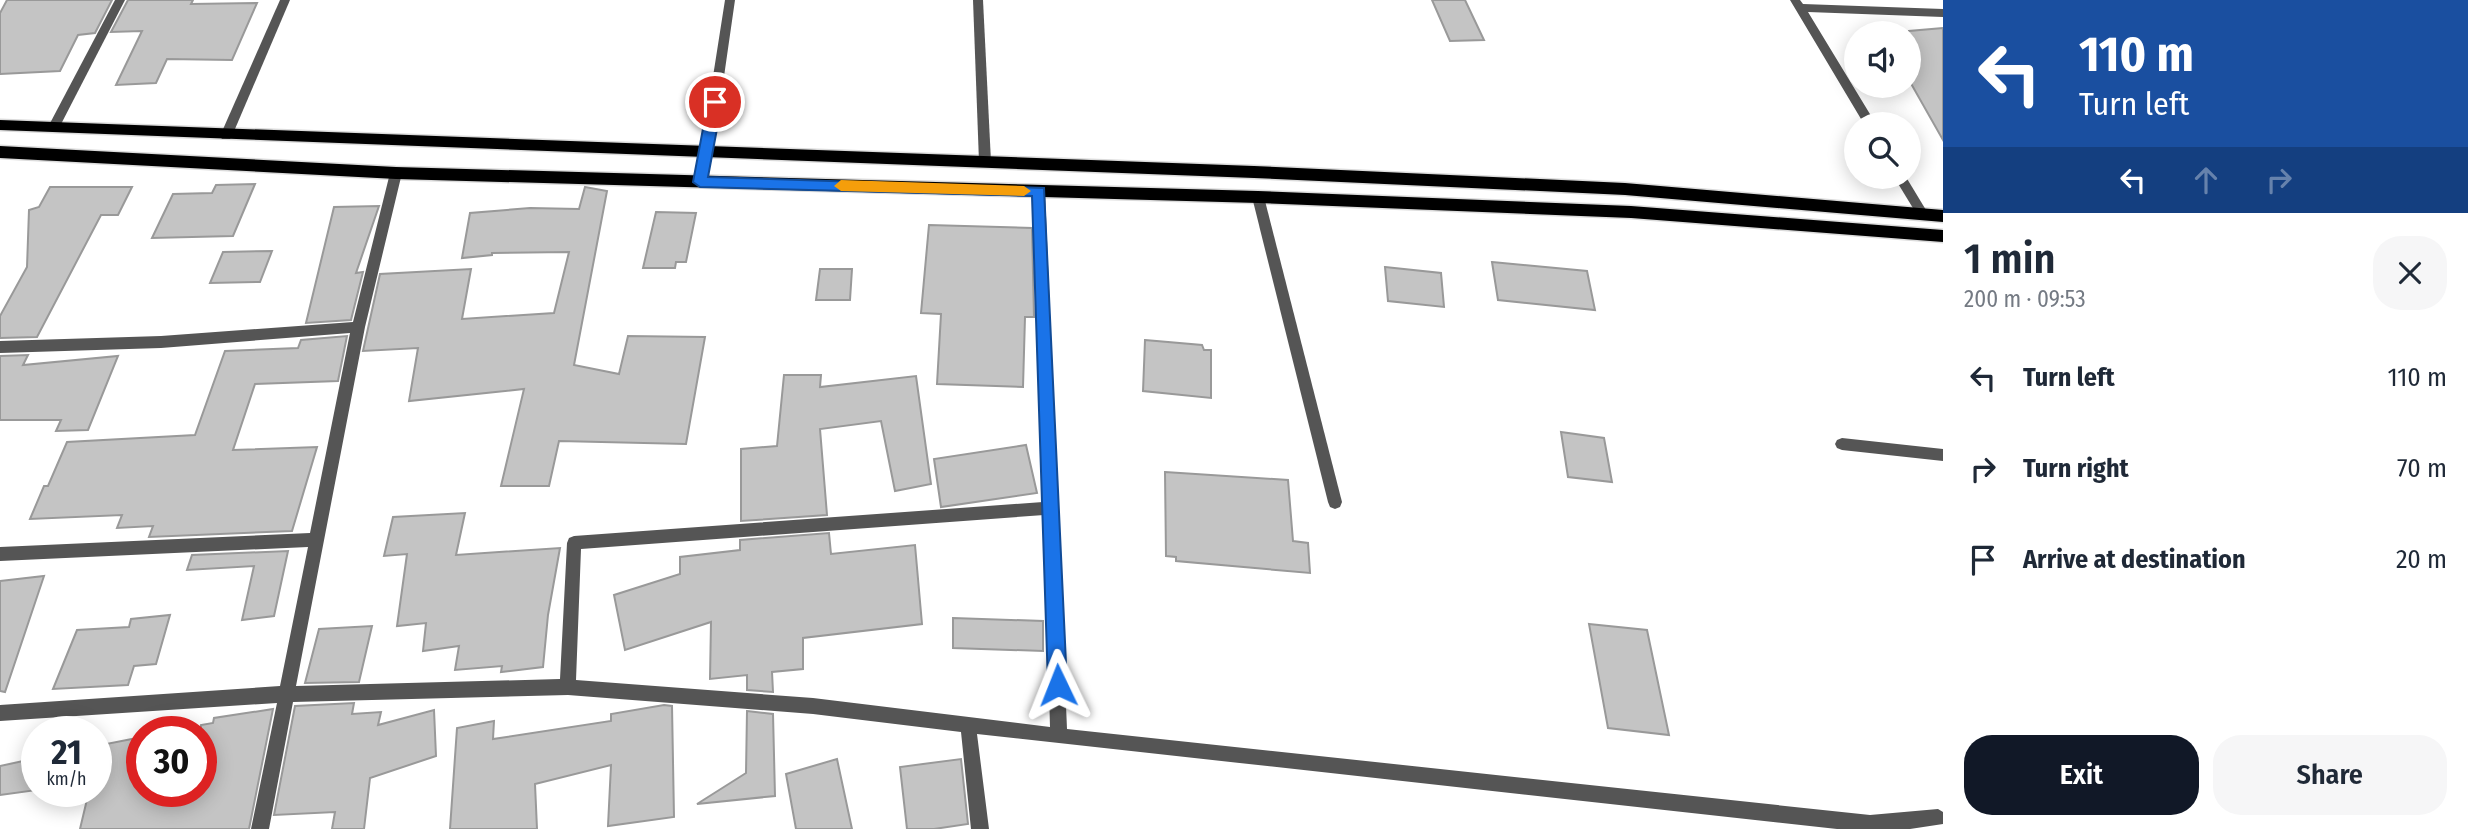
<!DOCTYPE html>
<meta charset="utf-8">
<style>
:root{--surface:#fff;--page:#f6f6f7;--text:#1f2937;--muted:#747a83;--accent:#111827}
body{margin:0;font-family:"Fira Sans Condensed",sans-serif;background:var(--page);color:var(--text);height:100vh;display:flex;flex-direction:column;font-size:26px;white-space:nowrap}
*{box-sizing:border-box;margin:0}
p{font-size:23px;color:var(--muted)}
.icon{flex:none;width:38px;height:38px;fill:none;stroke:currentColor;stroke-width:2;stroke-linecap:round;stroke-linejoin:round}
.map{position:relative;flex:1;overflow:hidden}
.side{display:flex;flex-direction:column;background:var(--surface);width:525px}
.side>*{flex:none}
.banner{background:#1a4fa0;color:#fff;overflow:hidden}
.fabs{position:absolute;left:1844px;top:21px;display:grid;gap:14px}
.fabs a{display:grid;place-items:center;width:77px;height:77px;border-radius:50%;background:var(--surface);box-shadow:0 4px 18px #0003;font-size:35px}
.speed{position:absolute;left:21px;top:716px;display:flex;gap:14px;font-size:35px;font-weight:700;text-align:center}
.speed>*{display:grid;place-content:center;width:91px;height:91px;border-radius:50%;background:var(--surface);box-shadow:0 4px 18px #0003;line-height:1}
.speed small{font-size:18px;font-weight:400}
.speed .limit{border:10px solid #d22;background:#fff;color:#111}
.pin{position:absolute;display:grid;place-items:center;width:60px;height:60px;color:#fff;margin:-30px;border:4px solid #fff;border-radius:50%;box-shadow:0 2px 7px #0007}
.me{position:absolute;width:77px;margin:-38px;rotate:358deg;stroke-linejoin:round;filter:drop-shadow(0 0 5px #0008)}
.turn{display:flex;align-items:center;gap:24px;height:147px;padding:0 21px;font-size:32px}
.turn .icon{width:91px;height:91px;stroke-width:2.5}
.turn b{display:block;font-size:49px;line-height:60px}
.lanes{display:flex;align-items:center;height:66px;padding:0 21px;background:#0003;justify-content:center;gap:35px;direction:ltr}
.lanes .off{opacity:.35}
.round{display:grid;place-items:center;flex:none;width:74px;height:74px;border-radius:28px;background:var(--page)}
.head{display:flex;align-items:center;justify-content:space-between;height:119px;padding:0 21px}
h1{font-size:42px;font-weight:600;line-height:52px}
.primary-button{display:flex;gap:14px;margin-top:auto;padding:14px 21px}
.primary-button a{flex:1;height:80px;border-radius:28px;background:var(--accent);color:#fff;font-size:28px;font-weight:600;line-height:80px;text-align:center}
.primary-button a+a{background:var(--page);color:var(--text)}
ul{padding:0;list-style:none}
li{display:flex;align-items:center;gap:21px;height:91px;padding:0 21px}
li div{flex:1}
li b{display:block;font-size:26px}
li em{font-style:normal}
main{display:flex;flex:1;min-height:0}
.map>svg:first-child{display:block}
</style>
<main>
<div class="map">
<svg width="1943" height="829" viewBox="0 0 1943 829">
<rect width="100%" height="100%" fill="#fff"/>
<g fill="#c4c4c4" stroke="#999" stroke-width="2">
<path d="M7 0H112L95 33 78 35 60 71 0 74V13Z"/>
<path d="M128 0H193L191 4 257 3 232 60 167 59 156 83 116 85 142 31 111 32Z"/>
<path d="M1432 0H1465L1484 40 1450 41Z"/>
<path d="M1943 28V140L1909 80V31Z"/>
<path d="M255 184 233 236 152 238 173 194 212 193 216 185Z"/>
<path d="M50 187H132L118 215H101L37 337 0 338V316L27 267 29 210 39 207Z"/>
<path d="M585 187 607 191 574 365 619 374 628 336 705 337 686 444 559 441 549 486H501L524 389 409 401 418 348 363 351 380 274 471 269 462 319 554 313 569 252 492 253V255L462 258 470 213 530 208 579 209Z"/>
<path d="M379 206 356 273 363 272 351 320 306 323 334 207Z"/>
<path d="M656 212 696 213 686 262H676L675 268H643Z"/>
<path d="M929 225 1032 228 1034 317H1025L1023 387 937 384 941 314 921 313Z"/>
<path d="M272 251 260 282 210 283 223 252Z"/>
<path d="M1492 262 1587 271 1595 310 1498 300Z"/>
<path d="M1385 267 1441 273 1444 307 1388 301Z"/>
<path d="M820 269H852L850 300H816Z"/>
<path d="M347 336 338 381 255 384 233 450 317 447 292 531 149 537 153 526 117 528 122 515 30 519 44 486H48L67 442 195 435 225 351 298 348 301 340Z"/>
<path d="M1145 340 1202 345 1204 350H1211V398L1143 391Z"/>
<path d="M28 355 23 365 118 356 88 430 56 431 61 420H0V356Z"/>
<path d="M784 375H821L820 387 916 376 931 484 895 491 881 421 820 429 827 515 741 521V449L777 446Z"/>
<path d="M1561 432 1604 438 1612 482 1568 477Z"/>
<path d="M1026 445 1037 493 941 507 934 459Z"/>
<path d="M1165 472 1288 480 1293 541 1308 543 1310 573 1176 561V557L1166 556Z"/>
<path d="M465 513 456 555 560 548 548 615 543 667 501 672 502 666 455 670 459 646 423 651 426 623 397 626 407 554 384 556 393 517Z"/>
<path d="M829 533 831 554 915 545 922 624 803 638V669L772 672 773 692 747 690V675L710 679 711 622 625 650 614 595 680 574V557L740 550V540Z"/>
<path d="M288 551 274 616 242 620 254 566 187 570 192 555Z"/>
<path d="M44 576 5 692 0 691V581Z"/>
<path d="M170 615 156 664 134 666 128 685 53 689 77 630 129 627 131 619Z"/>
<path d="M953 618 1043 621V651L953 648Z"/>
<path d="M1589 624 1647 630 1669 735 1608 728Z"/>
<path d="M372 626 359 682 305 683 319 629Z"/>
<path d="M354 703 352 714 381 712 378 725 434 710 436 756 370 778 364 829H332L335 812 274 815 295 706Z"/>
<path d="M664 705 672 706 674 817 608 826 611 765 535 784 537 829H450L457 728 494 721 493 739 611 721V714Z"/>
<path d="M273 709 249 829H80L89 791H96V746L142 737V791H201V725L213 723 214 718Z"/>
<path d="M747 711 773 714 775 796 697 804 746 773Z"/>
<path d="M37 758V790L0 795V766Z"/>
<path d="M837 759 852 829H796L786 774Z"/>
<path d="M961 759 968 824 934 829H907L900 767Z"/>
</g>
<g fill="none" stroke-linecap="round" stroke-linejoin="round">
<g stroke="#dbdbdb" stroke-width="3">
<g id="primary">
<path d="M0 120 1254 166 1625 183 1943 210V222L1625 195 1254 178 0 130Z"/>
<path d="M0 146 396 167 1258 191 1631 206 1943 230V242L1631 218 1258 203 396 179 0 158Z"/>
</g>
</g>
<path fill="#555" fill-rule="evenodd" d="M1842 438 1943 449V461L1842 450 1837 448 1835 444 1837 440Z"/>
<g fill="#555" fill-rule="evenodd">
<path d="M115 0H125L58 130H50L48 127Z"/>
<path d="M280 0H290L232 136 230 139H222L220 136Z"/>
<path d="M725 0H735L713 153 706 182 700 187 694 182 701 153Z"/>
<path d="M973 0H983L991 162 985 167 979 162Z"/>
<path d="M1790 0H1800L1803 4 1943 9V17L1808 12 1876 124H1864Z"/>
<path d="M396 168 402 173 365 327 296 686 560 679 567 543 569 538 574 536 1043 502 1033 191 1039 186 1045 191 1067 729 1870 815 1938 809 1943 812V824L1910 829H1837L977 734 989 829H971L961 732 813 714 568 695 293 702 269 829H251L277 703 0 721V705L280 686 308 547 0 561V547L310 533 350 333 161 348 0 353V341L161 336 353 322 390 173ZM1044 515 1050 727 813 698 576 680 581 549Z"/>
<path d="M1894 177H1906L1929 215 1927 218H1919Z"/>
<path d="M1258 192 1264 197 1342 502 1340 507 1335 509 1330 507 1328 502 1252 197Z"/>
</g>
<use href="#primary" fill="#000" fill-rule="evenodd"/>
</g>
<path fill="#1a73e8" stroke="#114b97" stroke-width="2" d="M715 97 722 102 708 177 1044 188 1067 685 1064 692 1058 694 1051 692 1048 685 1032 196 700 187 693 182 708 102Z"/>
<path fill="#f59e0b" d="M841 180 1024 186 1031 191 1024 196 841 191 834 186Z"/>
</svg>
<div class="fabs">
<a><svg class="icon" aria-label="sound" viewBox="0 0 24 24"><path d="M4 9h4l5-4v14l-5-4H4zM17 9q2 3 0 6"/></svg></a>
<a><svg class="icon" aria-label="search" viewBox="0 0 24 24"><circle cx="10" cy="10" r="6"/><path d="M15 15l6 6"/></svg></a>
</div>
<div class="speed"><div>21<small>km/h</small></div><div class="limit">30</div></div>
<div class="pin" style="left:715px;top:102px;background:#d93025"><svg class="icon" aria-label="arrive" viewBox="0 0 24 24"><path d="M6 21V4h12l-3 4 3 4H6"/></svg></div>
<svg class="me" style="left:1058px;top:685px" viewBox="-20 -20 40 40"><path d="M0-17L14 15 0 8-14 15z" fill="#1a73e8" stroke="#fff" stroke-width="4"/></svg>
</div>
<section class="side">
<div class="banner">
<div class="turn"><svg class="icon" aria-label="left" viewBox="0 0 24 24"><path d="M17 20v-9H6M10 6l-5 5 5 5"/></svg><div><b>110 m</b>Turn left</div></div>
<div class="lanes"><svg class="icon" aria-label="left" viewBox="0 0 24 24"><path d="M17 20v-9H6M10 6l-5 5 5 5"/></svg><svg class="icon off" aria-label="ahead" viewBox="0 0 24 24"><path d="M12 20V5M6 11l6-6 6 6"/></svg><svg class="icon off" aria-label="right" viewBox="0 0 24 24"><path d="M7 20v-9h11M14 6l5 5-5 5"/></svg></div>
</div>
<div class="head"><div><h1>1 min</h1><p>200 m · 09:53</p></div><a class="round"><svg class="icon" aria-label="close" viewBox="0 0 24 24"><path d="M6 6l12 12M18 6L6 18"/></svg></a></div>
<ul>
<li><svg class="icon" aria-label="left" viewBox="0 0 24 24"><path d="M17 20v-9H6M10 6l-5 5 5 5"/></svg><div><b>Turn left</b></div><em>110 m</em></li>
<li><svg class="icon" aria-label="right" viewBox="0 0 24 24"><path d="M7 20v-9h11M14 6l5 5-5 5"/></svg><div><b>Turn right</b></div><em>70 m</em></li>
<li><svg class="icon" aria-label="arrive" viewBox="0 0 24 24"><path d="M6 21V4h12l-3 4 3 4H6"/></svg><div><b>Arrive at destination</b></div><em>20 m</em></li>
</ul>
<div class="primary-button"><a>Exit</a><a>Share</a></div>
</section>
</main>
